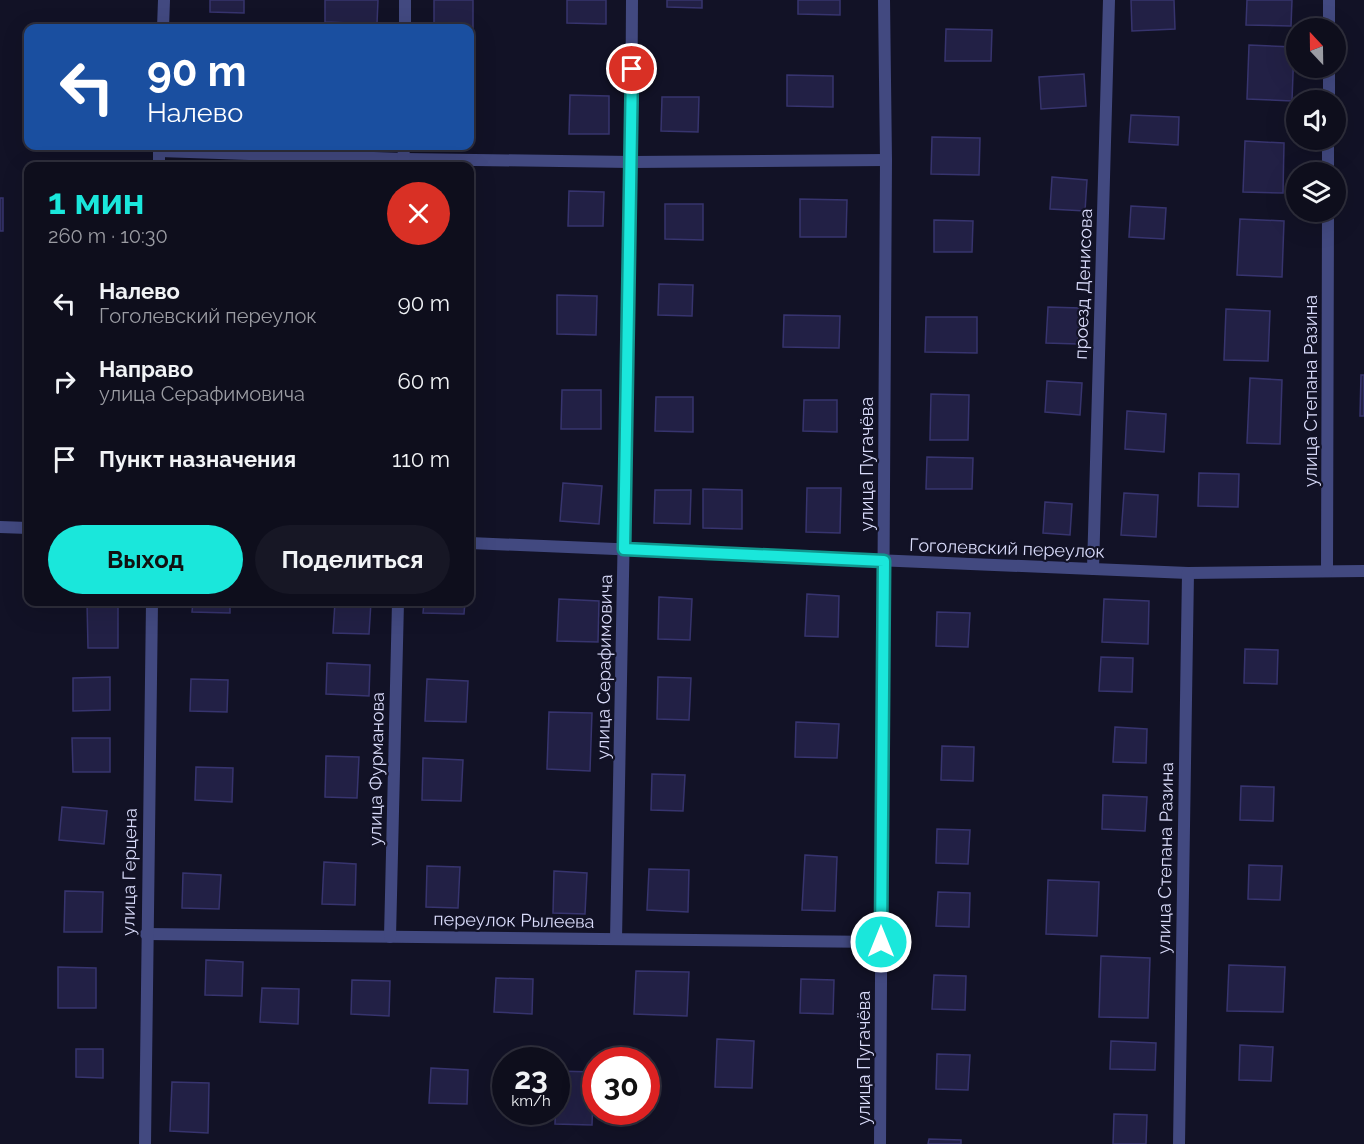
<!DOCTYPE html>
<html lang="ru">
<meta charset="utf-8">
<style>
:root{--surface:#0e0e1c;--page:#171725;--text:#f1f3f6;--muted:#9b9ca3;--line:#2e2e3b;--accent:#1ae7db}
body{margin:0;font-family:Raleway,sans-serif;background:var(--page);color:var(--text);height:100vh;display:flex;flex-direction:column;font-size:22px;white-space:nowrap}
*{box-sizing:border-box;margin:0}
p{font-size:20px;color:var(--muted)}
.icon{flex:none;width:33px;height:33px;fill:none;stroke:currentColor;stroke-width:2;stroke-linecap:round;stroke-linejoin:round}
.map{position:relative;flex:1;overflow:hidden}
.drawer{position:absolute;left:24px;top:162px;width:450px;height:444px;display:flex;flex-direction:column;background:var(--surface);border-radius:12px;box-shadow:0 6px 24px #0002,0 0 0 2px var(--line)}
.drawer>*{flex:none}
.top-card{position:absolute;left:24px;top:24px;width:450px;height:126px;border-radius:12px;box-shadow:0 6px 24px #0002,0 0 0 2px var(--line);background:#1a4fa0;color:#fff;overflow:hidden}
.needle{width:39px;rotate:338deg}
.controls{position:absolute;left:1286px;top:18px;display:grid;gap:12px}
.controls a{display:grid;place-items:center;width:60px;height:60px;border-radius:50%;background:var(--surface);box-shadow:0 6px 24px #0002,0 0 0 2px var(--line);font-size:30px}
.speed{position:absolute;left:492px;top:1047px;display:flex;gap:12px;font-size:30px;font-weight:700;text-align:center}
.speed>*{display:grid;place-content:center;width:78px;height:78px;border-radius:50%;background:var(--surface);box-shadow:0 6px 24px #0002,0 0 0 2px var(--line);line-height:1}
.speed small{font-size:15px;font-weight:400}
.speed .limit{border:9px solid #d22;background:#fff;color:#111}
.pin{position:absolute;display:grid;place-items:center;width:51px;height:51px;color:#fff;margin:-26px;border:3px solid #fff;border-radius:50%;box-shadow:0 2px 6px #0007}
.me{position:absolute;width:66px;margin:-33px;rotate:0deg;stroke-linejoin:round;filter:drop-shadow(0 0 4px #0008)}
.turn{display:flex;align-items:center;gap:21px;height:126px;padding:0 24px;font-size:27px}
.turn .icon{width:78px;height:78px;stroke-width:2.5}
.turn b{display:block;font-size:42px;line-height:51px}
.round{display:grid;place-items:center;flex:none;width:63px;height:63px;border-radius:32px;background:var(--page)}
.head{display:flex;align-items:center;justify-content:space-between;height:102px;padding:0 24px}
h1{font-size:36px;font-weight:700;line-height:45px;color:var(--accent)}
.button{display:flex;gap:12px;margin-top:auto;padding:12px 24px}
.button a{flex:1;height:69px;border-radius:36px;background:var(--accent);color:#111;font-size:24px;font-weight:700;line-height:69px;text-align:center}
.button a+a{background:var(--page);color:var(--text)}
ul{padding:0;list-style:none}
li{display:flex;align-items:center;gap:18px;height:78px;padding:0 24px}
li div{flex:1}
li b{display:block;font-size:22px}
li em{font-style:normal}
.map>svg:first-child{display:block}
</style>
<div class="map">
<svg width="1364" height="1144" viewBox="0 0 1364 1144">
<rect width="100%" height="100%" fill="#121226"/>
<g fill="#222045" stroke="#37346e" stroke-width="1.5">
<path d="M210 0H244V13L210 12Z"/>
<path d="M325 0H378L377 24 325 22Z"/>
<path d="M434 0H473V29L434 28Z"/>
<path d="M567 0H606V24L567 23Z"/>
<path d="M667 0H702V8L667 7Z"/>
<path d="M798 0H840V15L798 14Z"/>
<path d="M1131 0H1174L1175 29 1132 31Z"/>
<path d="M1247 0H1292L1291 26 1246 25Z"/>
<path d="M946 29 992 30 991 61H945Z"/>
<path d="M1249 45 1294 47 1292 101 1247 99Z"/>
<path d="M1084 74 1086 106 1041 109 1039 77Z"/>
<path d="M787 75 833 76V107L787 106Z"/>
<path d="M570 95 609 96V134H569Z"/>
<path d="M662 97H699L698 132 661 131Z"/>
<path d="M1131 115 1179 117 1178 145 1129 142Z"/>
<path d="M932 137 980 138 979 175 931 174Z"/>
<path d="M1245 141 1284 143 1283 193 1243 192Z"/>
<path d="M1052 177 1087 180 1085 211 1050 209Z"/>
<path d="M569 191 604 192 603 226H568Z"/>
<rect x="0" y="198" width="3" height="33"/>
<path d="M800 199 847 200 846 237H800Z"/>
<path d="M665 204H703V240L665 239Z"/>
<path d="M1131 206 1166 208 1164 239 1129 237Z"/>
<path d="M1240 219 1284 221 1282 277 1237 275Z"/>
<path d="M934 220 973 221 972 252H934Z"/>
<path d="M659 284 693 285 692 316 658 315Z"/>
<path d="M557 295 597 296 596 335 557 334Z"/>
<path d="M1048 307 1080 308 1078 344 1046 343Z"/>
<path d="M1226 309 1270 311 1268 361 1224 360Z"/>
<path d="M784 315 840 316 839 348 783 347Z"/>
<path d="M926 317H977V353L925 352Z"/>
<path d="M1361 375H1364V416H1360Z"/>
<path d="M1250 378 1282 380 1280 444 1247 443Z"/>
<path d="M1047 381 1082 383 1080 415 1045 412Z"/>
<path d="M562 390H601V429H561Z"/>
<path d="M931 394 969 395 968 440H930Z"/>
<path d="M656 397H693V432L655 431Z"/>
<path d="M804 400H837V432L803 431Z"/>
<path d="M1127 411 1166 414 1164 452 1125 449Z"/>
<path d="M927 457 973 458 972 489H926Z"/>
<path d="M1199 473 1239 474 1238 507 1198 506Z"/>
<path d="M563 483 602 486 599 524 560 521Z"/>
<path d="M807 488H841L840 533 806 532Z"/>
<path d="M703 489 742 490V529L703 528Z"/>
<path d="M655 490H691L690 524 654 523Z"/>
<path d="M1124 493 1158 495 1156 537 1121 535Z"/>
<path d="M1045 502 1072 504 1070 535 1043 533Z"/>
<path d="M807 594 839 596 838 637 805 636Z"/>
<path d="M659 597 692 599 690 640 658 639Z"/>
<path d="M559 599 599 601 598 642 557 641Z"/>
<path d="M1104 599 1149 601 1148 644 1102 642Z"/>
<path d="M87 602H118V648H88Z"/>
<path d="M193 602H230V613L192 612Z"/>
<path d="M335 602H371L369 634 333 633Z"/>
<path d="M424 602H465L464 614 423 613Z"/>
<path d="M937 612 970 613 968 647 936 646Z"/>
<path d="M1245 649 1278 650 1277 684 1244 683Z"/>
<path d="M1101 657 1133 658 1132 692 1099 691Z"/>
<path d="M327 663 370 665 369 696 326 694Z"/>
<path d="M110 677V710L73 711V678Z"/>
<path d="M658 677 691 678 689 720 657 719Z"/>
<path d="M191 679 228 680 227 712 190 711Z"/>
<path d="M427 679 468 681 466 722 425 721Z"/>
<path d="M549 712 592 713 590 771 547 769Z"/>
<path d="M796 722 839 724 837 758 795 757Z"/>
<path d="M1115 727 1147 729 1146 763 1113 762Z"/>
<path d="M72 738H110V772H73Z"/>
<path d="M942 746 974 747 973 781 941 780Z"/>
<path d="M326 756 359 757 357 798 325 797Z"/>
<path d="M423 758 463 760 461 801 422 800Z"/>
<path d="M196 767 233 768 232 802 195 800Z"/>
<path d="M652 774 685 775 683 811 651 810Z"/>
<path d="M1241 786 1274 787 1273 821 1240 820Z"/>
<path d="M1103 795 1147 797 1145 831 1102 829Z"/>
<path d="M62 807 107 811 104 844 59 840Z"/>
<path d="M937 829 970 830 968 864 936 863Z"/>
<path d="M805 855 837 857 835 911 802 910Z"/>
<path d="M324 862 356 864 355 905 322 904Z"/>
<path d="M1249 865 1282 866 1280 900 1248 899Z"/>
<path d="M427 866 460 867 458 908 426 907Z"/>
<path d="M649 869 689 870 688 912 647 910Z"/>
<path d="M554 871 587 873 585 914 553 913Z"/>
<path d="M183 873 221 875 219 909 182 908Z"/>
<path d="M1048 880 1099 882 1097 936 1046 934Z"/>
<path d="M65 891 103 892 102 932H64Z"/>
<path d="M938 892 970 893 969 927 936 926Z"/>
<path d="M1101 956 1150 958 1148 1018 1099 1017Z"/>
<path d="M206 960 243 962 242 996 205 995Z"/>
<path d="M1229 965 1285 967 1283 1012 1227 1011Z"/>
<path d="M58 967 96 968V1008H58Z"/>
<path d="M636 971 689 972 687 1016 634 1014Z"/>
<path d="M934 975 966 976 965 1010 932 1009Z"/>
<path d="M496 978 533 979 532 1014 494 1012Z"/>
<path d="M801 979 834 980 833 1014 800 1013Z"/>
<path d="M352 980 390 981 389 1016 351 1014Z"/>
<path d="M262 988 299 989 298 1024 260 1022Z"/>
<path d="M717 1039 754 1041 752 1088 715 1087Z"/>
<path d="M1111 1041 1156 1043 1155 1070 1110 1069Z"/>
<path d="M1240 1045 1273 1047 1271 1081 1239 1080Z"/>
<path d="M76 1049H103V1078L76 1077Z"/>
<path d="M937 1054 970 1055 968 1090 936 1089Z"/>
<path d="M431 1068 468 1070 467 1104 429 1103Z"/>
<path d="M557 1071 594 1072 592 1125 555 1124Z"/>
<path d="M172 1082 209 1083 208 1133 170 1131Z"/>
<path d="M1114 1114 1147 1115 1146 1144H1113Z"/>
<path d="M929 1139 961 1140V1144H928Z"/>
</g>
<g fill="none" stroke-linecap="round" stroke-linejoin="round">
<g stroke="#424980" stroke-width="12">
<path d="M163 28 164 0"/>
<path d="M405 28V0"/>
<path d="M1329 28V0"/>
<path d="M1329 100V68"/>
<path d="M159 151 404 159 631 162 886 160"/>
<path d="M403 165 404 146"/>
<path d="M159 166V146"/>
<path d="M1328 172V140"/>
<path d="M0 527 28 528"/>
<path d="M470 543 1188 573 1364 571"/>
<path d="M1093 569 1109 0"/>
<path d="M1327 571 1328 212"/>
<path d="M146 934 881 942"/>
<path d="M390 937 398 602"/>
<path d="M616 939 631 162 632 0"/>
<path d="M145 1144 152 602"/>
<path d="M880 1144 886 160 884 0"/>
<path d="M1179 1144 1188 573"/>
</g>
</g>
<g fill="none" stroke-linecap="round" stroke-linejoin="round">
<g stroke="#11968e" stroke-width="15">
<path id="route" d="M632 69 624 549 884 561 881 942"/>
</g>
<use href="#route" stroke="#1ae7db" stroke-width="10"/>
</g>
<g text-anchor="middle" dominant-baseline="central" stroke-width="4.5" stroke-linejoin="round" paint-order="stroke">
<g font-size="18" fill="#dadcfb" stroke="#121226">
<text transform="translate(1083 284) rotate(-88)">проезд Денисова</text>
<text transform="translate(1310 391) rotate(-90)">улица Степана Разина</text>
<text transform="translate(866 464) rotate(-90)">улица Пугачёва</text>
<text transform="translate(1007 548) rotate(2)">Гоголевский переулок</text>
<text transform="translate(604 667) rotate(-89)">улица Серафимовича</text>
<text transform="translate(376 769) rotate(-89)">улица Фурманова</text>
<text transform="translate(1165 858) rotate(-89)">улица Степана Разина</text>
<text transform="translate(129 872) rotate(-89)">улица Герцена</text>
<text transform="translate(514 920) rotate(1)">переулок Рылеева</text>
<text transform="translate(863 1058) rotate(-90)">улица Пугачёва</text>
</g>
</g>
</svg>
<div class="controls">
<a><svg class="needle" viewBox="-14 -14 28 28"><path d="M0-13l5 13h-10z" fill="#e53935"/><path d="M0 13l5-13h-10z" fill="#9b9ca3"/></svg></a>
<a><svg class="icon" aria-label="sound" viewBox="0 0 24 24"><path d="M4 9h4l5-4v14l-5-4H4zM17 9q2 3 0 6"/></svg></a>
<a><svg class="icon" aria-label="layers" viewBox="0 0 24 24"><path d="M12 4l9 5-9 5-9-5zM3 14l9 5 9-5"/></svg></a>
</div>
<div class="speed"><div>23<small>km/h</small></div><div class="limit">30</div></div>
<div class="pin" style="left:632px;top:69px;background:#d93025"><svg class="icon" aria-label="arrive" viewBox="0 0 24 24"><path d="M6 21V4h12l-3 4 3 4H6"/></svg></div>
<svg class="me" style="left:881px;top:942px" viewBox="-20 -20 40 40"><circle r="17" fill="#1ae7db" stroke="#fff" stroke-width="3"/><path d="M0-11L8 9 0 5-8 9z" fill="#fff"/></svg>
<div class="top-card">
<div class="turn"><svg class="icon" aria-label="left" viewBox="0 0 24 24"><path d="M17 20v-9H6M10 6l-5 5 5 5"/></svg><div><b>90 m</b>Налево</div></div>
</div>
<section class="drawer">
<div class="head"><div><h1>1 мин</h1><p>260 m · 10:30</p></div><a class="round" style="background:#d93025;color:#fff"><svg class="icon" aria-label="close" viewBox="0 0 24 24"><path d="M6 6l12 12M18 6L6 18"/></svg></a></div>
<ul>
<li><svg class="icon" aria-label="left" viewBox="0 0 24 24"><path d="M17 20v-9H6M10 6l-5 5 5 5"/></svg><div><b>Налево</b><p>Гоголевский переулок</p></div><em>90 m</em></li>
<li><svg class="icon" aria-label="right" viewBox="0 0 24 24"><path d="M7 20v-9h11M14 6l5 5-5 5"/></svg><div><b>Направо</b><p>улица Серафимовича</p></div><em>60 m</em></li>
<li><svg class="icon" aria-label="arrive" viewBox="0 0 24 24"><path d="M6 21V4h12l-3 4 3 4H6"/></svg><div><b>Пункт назначения</b></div><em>110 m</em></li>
</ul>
<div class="button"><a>Выход</a><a>Поделиться</a></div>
</section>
</div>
